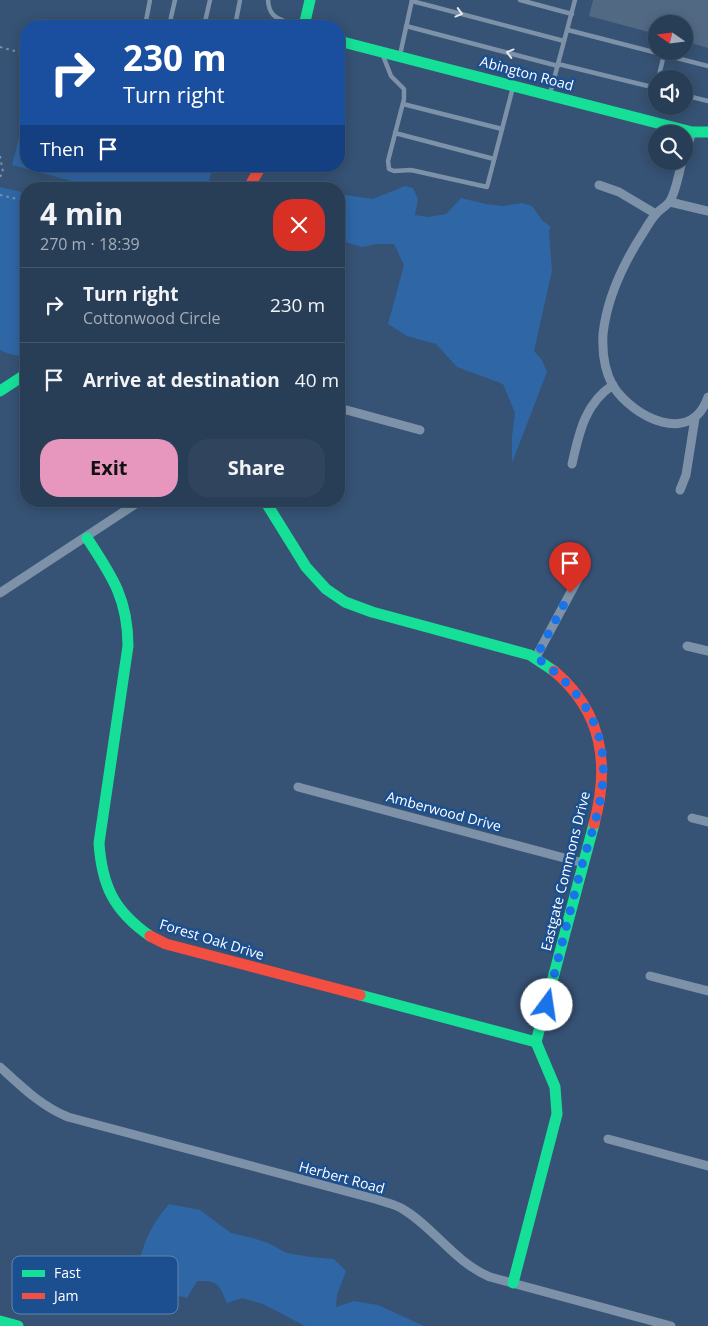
<!DOCTYPE html>
<meta charset="utf-8">
<style>
:root{--surface:#283e57;--page:#30455d;--text:#f1f3f6;--muted:#a5aeba;--line:#44576d;--accent:#e797bd}
body{margin:0;font-family:"Open Sans",sans-serif;background:var(--page);color:var(--text);height:100vh;display:flex;flex-direction:column;font-size:19px;white-space:nowrap}
*{box-sizing:border-box;margin:0}
p{font-size:16px;color:var(--muted)}
.icon{flex:none;width:28px;height:28px;fill:none;stroke:currentColor;stroke-width:2;stroke-linecap:round;stroke-linejoin:round}
.map{position:relative;flex:1;overflow:hidden}
.drawer{position:absolute;left:20px;top:182px;width:325px;height:325px;display:flex;flex-direction:column;background:var(--surface);border-radius:20px;box-shadow:0 2px 12px #0003,0 0 0 1px var(--line)}
.drawer>*{flex:none}
.guide{position:absolute;left:20px;top:20px;width:325px;height:152px;border-radius:20px;box-shadow:0 2px 12px #0003,0 0 0 1px var(--line);background:#1a4fa0;color:#fff;overflow:hidden}
.needle{width:32px;rotate:284deg}
.fabs{position:absolute;left:648px;top:15px;display:grid;gap:10px}
.fabs a{display:grid;place-items:center;width:45px;height:45px;border-radius:50%;background:var(--surface);box-shadow:0 2px 12px #0003,0 0 0 1px var(--line);font-size:25px}
.pin{position:absolute;display:grid;place-items:center;width:42px;height:42px;color:#fff;margin:-51px -21px;border-radius:50% 50% 50% 0;rotate:-45deg;box-shadow:0 0 5px #0007}
.pin .icon{rotate:45deg}
.me{position:absolute;width:55px;margin:-28px;rotate:14deg;stroke-linejoin:round;filter:drop-shadow(0 0 4px #0008)}
.turn{display:flex;align-items:center;gap:18px;height:105px;padding:0 20px;font-size:22px}
.turn .icon{width:65px;height:65px;stroke-width:2.5}
.turn b{display:block;font-size:35px;line-height:42px}
.then{display:flex;align-items:center;height:48px;padding:0 20px;background:#0003;gap:10px;font-size:19px}
.round{display:grid;place-items:center;flex:none;width:52px;height:52px;border-radius:20px;background:var(--page)}
.headline{display:flex;align-items:center;justify-content:space-between;height:85px;padding:0 20px}
h1{font-size:30px;font-weight:700;line-height:38px}
.primary-button{display:flex;gap:10px;margin-top:auto;padding:10px 20px}
.primary-button a{flex:1;height:58px;border-radius:20px;background:var(--accent);color:#111;font-size:20px;font-weight:700;line-height:58px;text-align:center}
.primary-button a+a{background:var(--page);color:var(--text)}
ul{padding:0;list-style:none}
li{display:flex;align-items:center;gap:15px;height:75px;padding:0 20px;border-top:1px solid var(--line)}
li div{flex:1}
li b{display:block;font-size:19px}
li em{font-style:normal}
.map>svg:first-child{display:block}
</style>
<div class="map">
<svg width="708" height="1326" viewBox="0 0 708 1326">
<rect width="100%" height="100%" fill="#365274"/>
<g fill="#2f66a5">
<path d="M26 110V166H213L207 189H102L12 165Z"/>
<path d="M405 186 413 188 418 199 415 215 428 217 446 214 461 198 486 204 503 206 522 203 532 206 542 220 551 227 549 231 552 271 534 351 542 360 547 372 512 463V436L515 413 503 384 457 367 436 344 407 336 388 324 404 265 394 244H376L362 247 339 240V194L373 199Z"/>
<path d="M0 187 26 193V355C17 357 8 354 0 350Z"/>
<path d="M169 1204 200 1210 231 1233 253 1238 268 1243 287 1253 311 1257 334 1259 346 1271 337 1295 336 1307 354 1301 378 1305 424 1326H305L263 1304 242 1298 227 1303C219 1285 219 1280 197 1281L187 1298 148 1288 136 1276C143 1244 148 1229 169 1204Z"/>
</g>
<path fill="#526984" d="M593 0H708V48L684 41V24H656V34L589 16Z"/>
<g fill="none" stroke-linecap="round" stroke-linejoin="round">
<g stroke="#7d92a8" stroke-width="2" stroke-dasharray="2.5 4" stroke-linecap="butt">
<path d="M0 47 26 54"/>
<path d="M0 156 3 172 0 177"/>
<path d="M0 195 26 201"/>
</g>
<g stroke="#7d92a8" stroke-width="4.5">
<path d="M268 0C269 19 280 18 294 26"/>
<path d="M520 0 572 14"/>
<path d="M412 1 564 41"/>
<path d="M145 26 150 0"/>
<path d="M169 26 175 0"/>
<path d="M204 26 210 0"/>
<path d="M235 26 240 0"/>
<path d="M406 26 558 66"/>
<path d="M568 30 708 66"/>
<path d="M382 53 391 76 404 89V99L388 161 389 169 394 171 411 170 487 187 513 87"/>
<path d="M400 55 412 0"/>
<path d="M558 64 656 88"/>
<path d="M658 79 664 55"/>
<path d="M550 94 575 0"/>
<path d="M684 95 708 101"/>
<path d="M403 104 502 129"/>
<path d="M395 133 494 159"/>
</g>
<g stroke="#7d92a8" stroke-width="9">
<path d="M684 157 692 132"/>
<path d="M682 161C679 173 676 191 670 201 667 206 660 209 656 214 651 219 647 227 643 233 623 264 607 297 603 334 602 353 604 370 613 386 633 417 691 447 708 397"/>
<path d="M599 185 619 192 656 214"/>
<path d="M670 202 708 211"/>
<path d="M339 408 420 430"/>
<path d="M572 464C579 433 585 403 613 385"/>
<path d="M680 490 686 475 695 418"/>
<path d="M0 593 140 501"/>
<path d="M687 646 708 651"/>
<path d="M536 657 579 577"/>
<path d="M298 787 583 863"/>
<path d="M692 818 708 822"/>
<path d="M650 976 708 991"/>
<path d="M0 1067C22 1087 41 1106 68 1117L375 1199C384 1202 393 1204 401 1208 434 1227 454 1262 490 1277L671 1326"/>
<path d="M608 1139 708 1166"/>
</g>
<g stroke="#16e098" stroke-width="11">
<path d="M304 26 310 0"/>
<path d="M339 41 692 132H708"/>
<path d="M0 391 26 374"/>
<path d="M265 501 306 567 326 589 345 602 372 612 530 655 554 671"/>
<path d="M87 538C112 576 128 599 128 646L99 843C102 886 114 911 150 936"/>
<path d="M360 995 536 1042"/>
<path d="M513 1283 557 1114 555 1087 536 1042 594 824"/>
<path d="M0 1321 18 1326"/>
</g>
<g stroke="#f24e42" stroke-width="11">
<path d="M248 189 261 166"/>
<path d="M554 671C603 712 610 765 594 824"/>
<path d="M150 936 166 944 360 995"/>
</g>
</g>
<defs><path id="oneway-chevron" d="M-2-3.5L2.5 0L-2 3.5" fill="none" stroke-width="1.6" stroke-linecap="round" stroke-linejoin="round" transform="scale(1.25)"/></defs>
<g stroke="#e5e9ee">
<use href="#oneway-chevron" transform="translate(459 13) rotate(15)"/>
<use href="#oneway-chevron" transform="translate(510 53) rotate(-165)"/>
</g>
<g fill="none" stroke-linecap="round" stroke-linejoin="round">
<path stroke="#1a73e8" stroke-width="9" stroke-dasharray="0 16.2" d="M547 1005C558 958 570 912 582 865 589 840 599 814 602 788 610 729 581 690 536 657L570 593"/>
</g>
<g text-anchor="middle" dominant-baseline="central" stroke-width="5" stroke-linejoin="round" paint-order="stroke">
<g font-size="14" fill="#fff" stroke="#1b4f8f">
<text transform="translate(527 73) rotate(15)">Abington Road</text>
<text transform="translate(444 811) rotate(15)">Amberwood Drive</text>
<text transform="translate(565 871) rotate(-76)">Eastgate Commons Drive</text>
<text transform="translate(212 939) rotate(17)">Forest Oak Drive</text>
<text transform="translate(342 1177) rotate(15)">Herbert Road</text>
</g>
</g>
<rect x="12" y="1256" width="166" height="58" rx="8" fill="#1b4f8f" stroke="#5f84b1" stroke-width="1"/>
<rect x="22" y="1270" width="23" height="7" fill="#16e098"/>
<rect x="22" y="1293" width="23" height="6" fill="#f24e42"/>
<g font-size="14" fill="#fff">
<text x="54" y="1278">Fast</text>
<text x="54" y="1301">Jam</text>
</g>
</svg>
<div class="fabs">
<a><svg class="needle" viewBox="-14 -14 28 28"><path d="M0-13l5 13h-10z" fill="#e53935"/><path d="M0 13l5-13h-10z" fill="#a5aeba"/></svg></a>
<a><svg class="icon" aria-label="sound" viewBox="0 0 24 24"><path d="M4 9h4l5-4v14l-5-4H4zM17 9q2 3 0 6"/></svg></a>
<a><svg class="icon" aria-label="search" viewBox="0 0 24 24"><circle cx="10" cy="10" r="6"/><path d="M15 15l6 6"/></svg></a>
</div>
<div class="pin" style="left:570px;top:593px;background:#d93025"><svg class="icon" aria-label="arrive" viewBox="0 0 24 24"><path d="M6 21V4h12l-3 4 3 4H6"/></svg></div>
<svg class="me" style="left:547px;top:1005px" viewBox="-20 -20 40 40"><circle r="19" fill="#fff"/><path d="M0-13L10 11 0 6-10 11z" fill="#1a73e8"/></svg>
<div class="guide">
<div class="turn"><svg class="icon" aria-label="right" viewBox="0 0 24 24"><path d="M7 20v-9h11M14 6l5 5-5 5"/></svg><div><b>230 m</b>Turn right</div></div>
<div class="then">Then<svg class="icon" aria-label="arrive" viewBox="0 0 24 24"><path d="M6 21V4h12l-3 4 3 4H6"/></svg></div>
</div>
<section class="drawer">
<div class="headline"><div><h1>4 min</h1><p>270 m · 18:39</p></div><a class="round" style="background:#d93025;color:#fff"><svg class="icon" aria-label="close" viewBox="0 0 24 24"><path d="M6 6l12 12M18 6L6 18"/></svg></a></div>
<ul>
<li><svg class="icon" aria-label="right" viewBox="0 0 24 24"><path d="M7 20v-9h11M14 6l5 5-5 5"/></svg><div><b>Turn right</b><p>Cottonwood Circle</p></div><em>230 m</em></li>
<li><svg class="icon" aria-label="arrive" viewBox="0 0 24 24"><path d="M6 21V4h12l-3 4 3 4H6"/></svg><div><b>Arrive at destination</b></div><em>40 m</em></li>
</ul>
<div class="primary-button"><a>Exit</a><a>Share</a></div>
</section>
</div>
